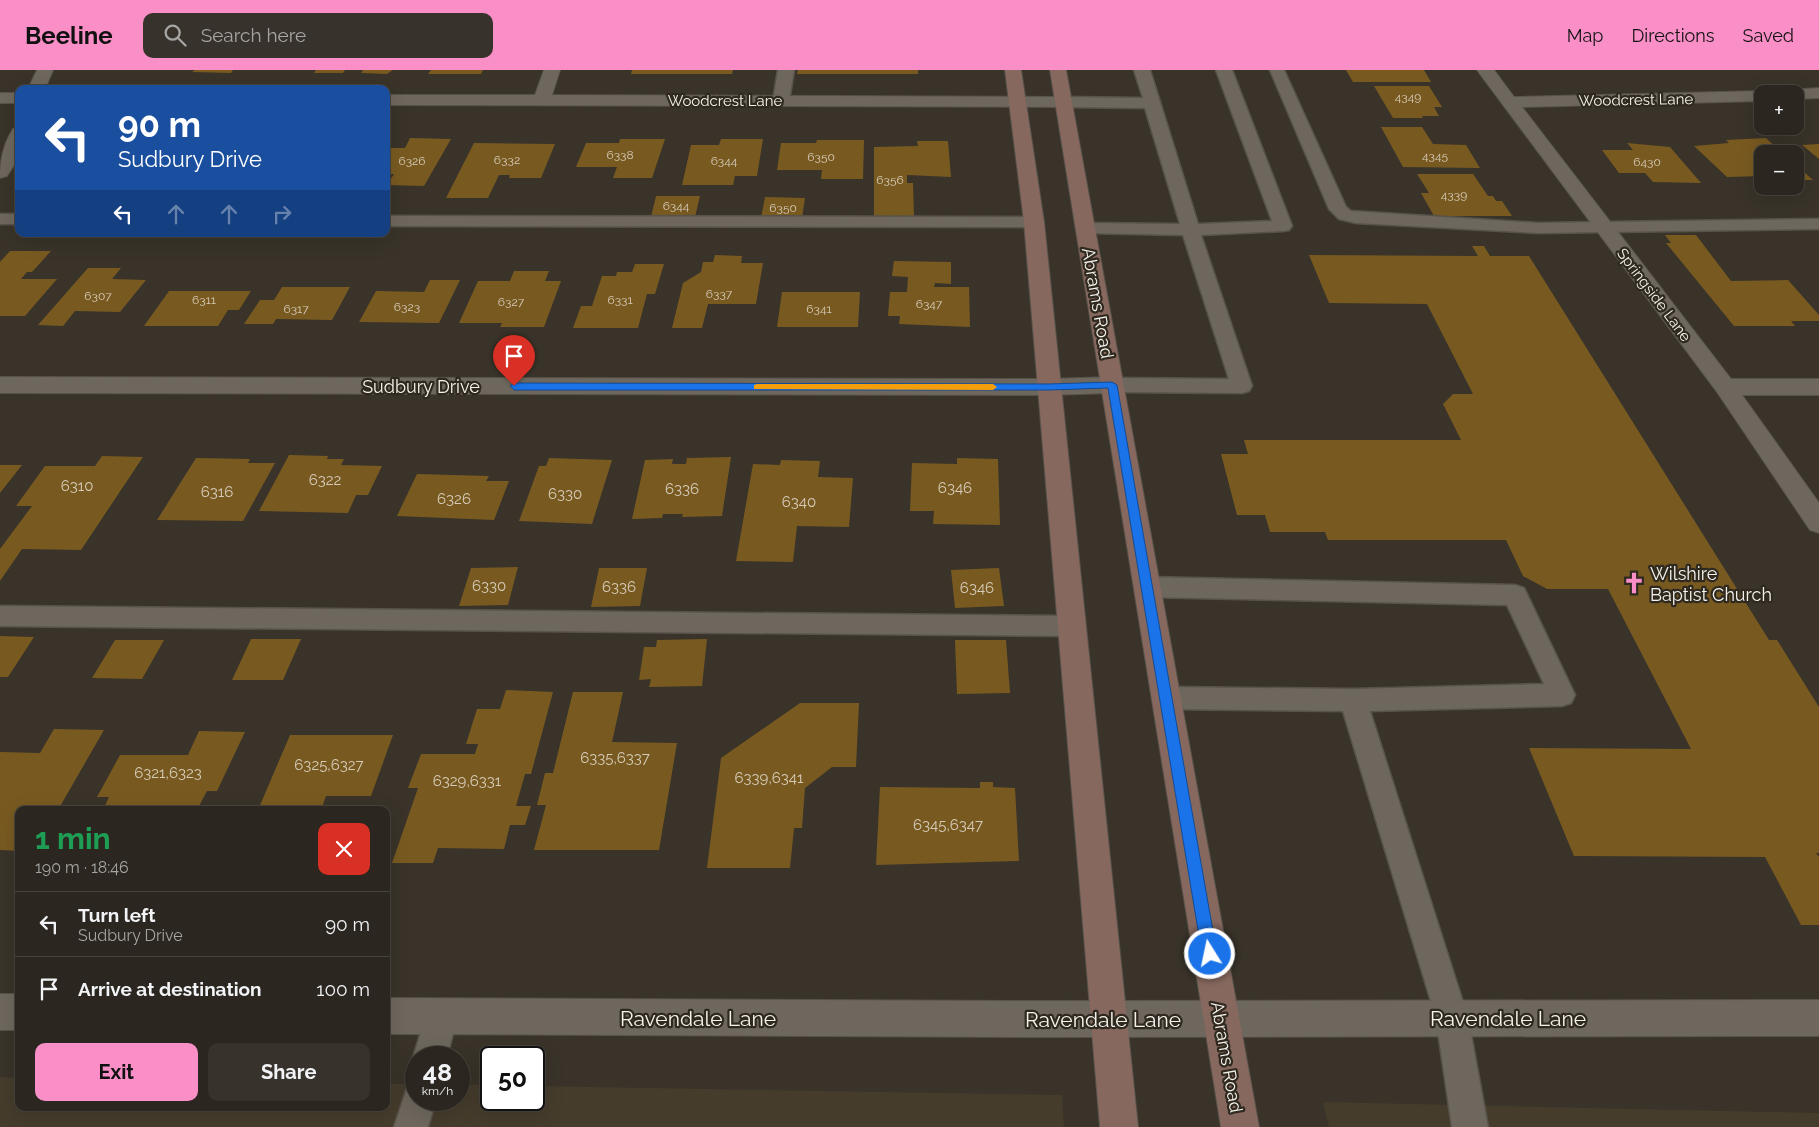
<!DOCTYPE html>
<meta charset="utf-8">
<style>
:root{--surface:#2b261f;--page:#37322c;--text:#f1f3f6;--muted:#a6a5a4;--line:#47433d;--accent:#fa8fc7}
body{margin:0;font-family:Raleway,sans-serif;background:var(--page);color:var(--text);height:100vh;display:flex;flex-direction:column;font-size:19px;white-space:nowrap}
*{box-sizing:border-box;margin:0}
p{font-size:16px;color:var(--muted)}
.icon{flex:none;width:28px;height:28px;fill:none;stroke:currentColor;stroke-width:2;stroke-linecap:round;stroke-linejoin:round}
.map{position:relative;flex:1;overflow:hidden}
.panel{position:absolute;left:15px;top:736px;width:375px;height:305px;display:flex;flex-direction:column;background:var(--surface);border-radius:10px;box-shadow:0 5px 20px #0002,0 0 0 1px var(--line)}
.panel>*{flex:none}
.hud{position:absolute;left:15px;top:15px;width:375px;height:152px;border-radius:10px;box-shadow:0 5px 20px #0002,0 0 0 1px var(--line);background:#1a4fa0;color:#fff;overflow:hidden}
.controls{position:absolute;left:1754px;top:15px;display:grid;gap:10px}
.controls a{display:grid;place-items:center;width:50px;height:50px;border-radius:10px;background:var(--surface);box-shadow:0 5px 20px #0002,0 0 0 1px var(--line);font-size:25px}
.speed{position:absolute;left:405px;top:976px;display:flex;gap:10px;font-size:25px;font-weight:700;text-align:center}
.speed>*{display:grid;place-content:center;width:65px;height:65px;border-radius:50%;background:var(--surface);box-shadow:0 5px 20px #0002,0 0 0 1px var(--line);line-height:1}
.speed small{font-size:12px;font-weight:400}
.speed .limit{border:2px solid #111;border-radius:8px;background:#fff;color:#111}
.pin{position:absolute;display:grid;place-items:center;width:42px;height:42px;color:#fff;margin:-51px -21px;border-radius:50% 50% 50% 0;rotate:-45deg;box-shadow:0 0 5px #0007}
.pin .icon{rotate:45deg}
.me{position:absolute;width:55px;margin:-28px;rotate:350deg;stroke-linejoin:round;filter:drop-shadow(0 0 4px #0008)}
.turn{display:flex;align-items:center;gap:18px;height:105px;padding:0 20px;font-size:22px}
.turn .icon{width:65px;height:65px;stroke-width:2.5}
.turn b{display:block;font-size:35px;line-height:42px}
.lanes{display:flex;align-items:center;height:48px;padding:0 20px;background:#0003;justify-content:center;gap:25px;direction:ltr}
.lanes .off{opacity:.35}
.round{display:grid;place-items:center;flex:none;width:52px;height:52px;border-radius:10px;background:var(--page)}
.overview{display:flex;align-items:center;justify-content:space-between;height:85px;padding:0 20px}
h1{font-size:30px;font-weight:700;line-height:38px;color:#1e9e55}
.button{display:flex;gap:10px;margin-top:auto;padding:10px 20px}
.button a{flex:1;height:58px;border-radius:10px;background:var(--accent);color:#111;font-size:20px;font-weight:700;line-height:58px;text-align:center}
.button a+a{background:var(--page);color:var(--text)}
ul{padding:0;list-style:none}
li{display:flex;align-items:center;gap:15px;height:65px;padding:0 20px;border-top:1px solid var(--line)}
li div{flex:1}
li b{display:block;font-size:19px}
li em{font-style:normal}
header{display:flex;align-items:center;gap:30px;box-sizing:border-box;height:70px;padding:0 25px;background:var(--accent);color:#111}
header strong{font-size:24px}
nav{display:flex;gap:28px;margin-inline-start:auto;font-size:18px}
.search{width:350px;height:45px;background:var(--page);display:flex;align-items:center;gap:12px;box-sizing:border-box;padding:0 18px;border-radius:10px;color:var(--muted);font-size:19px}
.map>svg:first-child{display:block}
</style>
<header>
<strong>Beeline</strong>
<div class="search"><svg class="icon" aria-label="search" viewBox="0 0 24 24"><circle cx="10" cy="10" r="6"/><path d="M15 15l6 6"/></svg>Search here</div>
<nav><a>Map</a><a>Directions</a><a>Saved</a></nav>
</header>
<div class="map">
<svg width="1819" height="1057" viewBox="0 0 1819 1057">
<rect width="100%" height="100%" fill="#393329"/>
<g fill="#453c2c">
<path d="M0 1007 19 1008V1038H386V1014H416V1030H459V1015H491V1030H534V1016L1062 1025 1064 1057H0Z"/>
<path d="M1323 1032 1819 1043V1057H1329Z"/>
</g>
<g fill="#785a21">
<path d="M195 0H233L231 3 192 2Z"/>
<path d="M316 0H345L343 3H314Z"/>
<path d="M363 0H393L387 4 361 3Z"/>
<path d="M431 0H483L481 4H428Z"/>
<path d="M632 0H733L732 4H631Z"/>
<path d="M798 0H918V4H797Z"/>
<path d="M1346 0H1424L1431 12H1353Z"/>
<path d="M1374 16H1429L1442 37H1434L1439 46H1422L1423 48H1393Z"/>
<path d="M1381 57H1422L1433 74 1466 75 1480 98 1403 97Z"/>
<path d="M410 68 451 69 424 116 387 115 394 104H386V78H405Z"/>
<path d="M1766 68 1783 84H1762V106L1727 107 1694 76 1729 73 1726 70Z"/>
<path d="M620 69H665L652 108H613L617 97H576L586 73H619Z"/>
<path d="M721 69H763L757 106H735L733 115H682L691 75H719Z"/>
<path d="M817 70H864L863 109H821L822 100H777L781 73H816Z"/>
<path d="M917 71H948L951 107 907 105V113H913L914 147H874V77L918 76Z"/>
<path d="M474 73 555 74 541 108H509L510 105H499L488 128H446Z"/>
<path d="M1627 73 1670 77 1701 113 1653 112 1645 103H1619L1602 80H1633Z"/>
<path d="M1819 74V89L1802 75Z"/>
<path d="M1795 94 1813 110H1795Z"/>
<path d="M1417 104H1473L1488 126H1493L1496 131H1502L1512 146H1434L1421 123H1429Z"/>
<path d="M656 126H700L695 147H651Z"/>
<path d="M765 127 805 128 802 148H761Z"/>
<path d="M1665 165H1696L1731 211 1788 210 1819 245V251H1791L1795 256H1734L1666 173H1671Z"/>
<path d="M1472 176H1484L1490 186H1529L1769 570H1777L1819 637V783H1816L1819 787V855H1801L1765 787 1574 786 1529 678 1691 679 1608 519H1547L1523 506 1506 470H1328L1325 462H1270L1265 445H1237L1221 384H1248L1244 370H1461L1443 334 1453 324H1473L1427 234 1329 233 1309 185 1478 186Z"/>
<path d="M10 181H51L32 202H27L21 209H57L25 246H0V192Z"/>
<path d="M715 185 742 186 741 193H763L756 234H708L702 258H672L683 213 701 202 703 192H713Z"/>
<path d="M894 191 951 192V214L935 213 934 217H969L970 257 899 254 900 246H888L890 222H907L908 207 892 206Z"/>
<path d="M635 194H664L655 224H647L638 258H573L581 236H592L602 206H616L617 202H632Z"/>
<path d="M88 198H121L112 209 146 210 120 242 75 241 63 256 38 255Z"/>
<path d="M514 201H549L545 211H561L544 257H500L502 253H459L478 211H510Z"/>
<path d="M430 210H460L439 253 359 252 376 221 424 222Z"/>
<path d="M282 217H350L332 250 276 249 273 254H244L260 230H274Z"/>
<path d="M169 221H251L239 240H228L218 256H144Z"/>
<path d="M782 222H860L858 257H777Z"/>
<path d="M289 385 328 386 327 389H344L341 395 382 396 368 425H356L348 443 259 441Z"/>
<path d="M102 386 143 387 81 480 22 479 0 511V479L32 436H16L45 396H95Z"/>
<path d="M731 387 722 446 682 447 683 444H663L662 448 632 449 645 390 673 389 672 394H686L687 388Z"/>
<path d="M196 388 250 389 248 393H275L243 451 157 450Z"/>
<path d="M549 388 612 390 592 454 519 451 539 396H546Z"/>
<path d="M957 388 998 389 1000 455 933 454 934 441H910L912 393 957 394Z"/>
<path d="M781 390 820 391 818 407 853 408 849 457 797 456 793 492 736 491 753 394 780 395Z"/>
<path d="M0 395H22L0 423Z"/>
<path d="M417 404 489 406 486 411H509L494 450 397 446Z"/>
<path d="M518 497 508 535 459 536 471 498Z"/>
<path d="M599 498H647L640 536 591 537Z"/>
<path d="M999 498 1004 536 955 538 951 500Z"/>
<path d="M0 566 34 567 8 607H0Z"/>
<path d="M251 569H301L283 610H232Z"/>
<path d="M707 569 702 616 649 617 651 609 639 610 644 577H656L657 570Z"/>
<path d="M115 570H164L142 609 92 608Z"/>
<path d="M955 570H1006L1010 623 957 624Z"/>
<path d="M506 620 553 622 531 704H525L516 736H531L525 755H510L504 779 438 778 433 793H392L418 718H408L421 684H475L478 674H466L477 639H500Z"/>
<path d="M573 622H623L612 672 677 673 659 780H534L546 735H537L545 703H553Z"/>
<path d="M800 633H859L856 697H832L805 718 802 758H794L790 798H707L721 688Z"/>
<path d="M54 659 104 660 58 740H19V781L0 780V682L40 683Z"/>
<path d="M199 661 245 662 217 721H207L197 740H103L109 727H97L120 685H188Z"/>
<path d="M290 665H393L371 726H326L321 740H258Z"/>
<path d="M980 712H993V717L1015 718 1019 791 876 795 880 717 980 718Z"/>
</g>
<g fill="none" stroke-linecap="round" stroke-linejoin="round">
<g stroke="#57524a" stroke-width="3">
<g id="service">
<path d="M778 0H794L789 31 787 34H775L773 31Z"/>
<path d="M1134 0H1150L1198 154 1272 151 1216 0H1232L1292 156 1289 160 1283 161 1201 165 1252 316 1249 321 1242 323 1112 322 1105 320 1102 315 1105 310 1112 308 1229 309 1183 165 1085 163 1079 162 1076 158 1079 154 1085 153 1180 154 1145 38 1064 37 1058 35 1056 32 1058 29 1064 27 1143 28Z"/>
<path d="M1270 0H1284L1346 137 1351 141 1538 153 1819 149V159L1538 163 1356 153 1339 149 1329 139Z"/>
<rect x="0" y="144" width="19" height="10"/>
<path d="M386 146 1034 147 1040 148 1043 152 1040 156 1034 157 386 156Z"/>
<path d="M1147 507 1515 515 1524 518 1575 625 1571 633 1562 636 1370 641 1468 948 1488 1057H1452L1436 948 1343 641 1166 639 1156 636 1153 628 1156 620 1166 617 1353 619 1544 614 1507 535 1147 527 1138 524 1135 517 1138 510Z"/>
<path d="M0 536 1072 546 1081 549 1085 556 1081 563 1072 566 0 556Z"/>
<path d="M441 931 453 935 457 947 447 988H416V995L413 988 429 935Z"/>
<path d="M416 1014V1030H436L428 1057H394L407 1018Z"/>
</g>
</g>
<g stroke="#57524a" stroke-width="2">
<g id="minor">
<path d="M37 0H53L45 19H28Z"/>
<path d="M544 0H560L552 25 1064 27 1070 28 1073 32 1070 36 1064 37 386 35V25H535Z"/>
<path d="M1477 0H1494L1514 27 1762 21 1768 22 1769 24H1762V31L1522 37 1731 309H1819V325H1742L1819 433V463L1810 460 1717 322Z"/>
<path d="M1819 18V28L1795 29V24H1787L1789 20Z"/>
<rect x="0" y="23" width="19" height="10"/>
<path d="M19 58V87L7 106 0 108C0 91 3 74 13 59Z"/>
<path d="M0 307 1049 309 1112 307 1120 310 1124 315 1120 320 1112 323 1049 325 0 323Z"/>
<rect x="0" y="924" width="19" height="36"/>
<path d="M386 928 1035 931 1819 930V966L1035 967 386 964Z"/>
</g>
</g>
<g stroke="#57524a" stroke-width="2">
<g id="secondary">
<path d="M1005 0H1021L1044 152 1138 1057H1100L1024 152Z"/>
<path d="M1050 0H1066L1259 1057H1221Z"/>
</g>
</g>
<use href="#service" fill="#6e675d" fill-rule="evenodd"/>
<use href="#minor" fill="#6e675d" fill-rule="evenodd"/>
<use href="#secondary" fill="#86685e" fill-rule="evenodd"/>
</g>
<path fill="#1a73e8" stroke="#114b97" d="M1112 312 1117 315 1217 884 1215 889 1210 891 1205 889 1202 884 1108 318 1049 320H514L510 316 514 313 1049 314Z"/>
<path fill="#f59e0b" d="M757 314H993L997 317 993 320 754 319V315Z"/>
<defs>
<g id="church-bare" transform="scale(1.725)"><path d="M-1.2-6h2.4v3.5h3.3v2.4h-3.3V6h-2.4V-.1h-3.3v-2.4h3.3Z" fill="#fa8fc7" stroke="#2f291f" stroke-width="2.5" paint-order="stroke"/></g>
</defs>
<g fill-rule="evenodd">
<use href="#church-bare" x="1634" y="513"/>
</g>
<g text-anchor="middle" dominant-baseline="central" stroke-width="4.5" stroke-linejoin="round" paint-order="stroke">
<g font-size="12" fill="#d6cbb8">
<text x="1408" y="27">4349</text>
<text x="620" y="85">6338</text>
<text x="1435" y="86">4345</text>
<text x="821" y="87">6350</text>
<text x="507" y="90">6332</text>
<text x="412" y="91">6326</text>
<text x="724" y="91">6344</text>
<text x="1647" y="92">6430</text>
<text x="890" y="110">6356</text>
<text x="1454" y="125">4339</text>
<text x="676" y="136">6344</text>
<text x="783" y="138">6350</text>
<text x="719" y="224">6337</text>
<text x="98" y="226">6307</text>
<text x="204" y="230">6311</text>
<text x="620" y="230">6331</text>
<text x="511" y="232">6327</text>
<text x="929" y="234">6347</text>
<text x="407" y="237">6323</text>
<text x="296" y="239">6317</text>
<text x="819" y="239">6341</text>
</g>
<g font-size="15" fill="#f5f1eb" stroke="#2f291f">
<text transform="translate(1636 30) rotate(-1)">Woodcrest Lane</text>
<text x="725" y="31">Woodcrest Lane</text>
<text transform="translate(1654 225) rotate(53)">Springside Lane</text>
</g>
<g font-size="15" fill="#d6cbb8">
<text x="325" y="410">6322</text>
<text x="77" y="416">6310</text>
<text x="955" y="418">6346</text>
<text x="682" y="419">6336</text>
<text x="217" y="422">6316</text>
<text x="565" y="424">6330</text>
<text x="454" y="429">6326</text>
<text x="799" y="432">6340</text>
<text x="489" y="516">6330</text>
<text x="619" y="517">6336</text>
<text x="977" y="518">6346</text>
<text x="615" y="688">6335,6337</text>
<text x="329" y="695">6325,6327</text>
<text x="168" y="703">6321,6323</text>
<text x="769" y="708">6339,6341</text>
<text x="467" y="711">6329,6331</text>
<text x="948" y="755">6345,6347</text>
</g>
<g font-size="18" fill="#f5f1eb" stroke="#2f291f">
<text transform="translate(1098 233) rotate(80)">Abrams Road</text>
<text x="421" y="316">Sudbury Drive</text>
<text transform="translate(1227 987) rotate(80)">Abrams Road</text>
</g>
<g font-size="18" fill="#f5f1eb" stroke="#2f291f" text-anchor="start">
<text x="1650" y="503">Wilshire<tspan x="1650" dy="21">Baptist Church</tspan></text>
</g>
<g font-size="21" fill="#f5f1eb" stroke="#2f291f">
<text x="698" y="948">Ravendale Lane</text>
<text x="1508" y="948">Ravendale Lane</text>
<text x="1103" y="949">Ravendale Lane</text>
</g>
</g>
</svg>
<div class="controls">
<a>+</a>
<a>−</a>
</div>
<div class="speed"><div>48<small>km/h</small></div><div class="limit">50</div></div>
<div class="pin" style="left:514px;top:316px;background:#d93025"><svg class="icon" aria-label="arrive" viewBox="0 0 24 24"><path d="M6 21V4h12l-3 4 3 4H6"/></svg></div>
<svg class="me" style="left:1210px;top:884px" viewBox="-20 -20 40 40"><circle r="17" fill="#1a73e8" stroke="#fff" stroke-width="3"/><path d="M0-11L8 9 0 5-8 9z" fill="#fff"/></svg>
<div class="hud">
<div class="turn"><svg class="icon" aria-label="left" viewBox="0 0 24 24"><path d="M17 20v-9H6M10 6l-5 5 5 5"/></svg><div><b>90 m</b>Sudbury Drive</div></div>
<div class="lanes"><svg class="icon" aria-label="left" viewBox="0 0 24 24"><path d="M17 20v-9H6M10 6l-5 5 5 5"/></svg><svg class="icon off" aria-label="ahead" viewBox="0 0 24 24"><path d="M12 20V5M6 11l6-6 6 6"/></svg><svg class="icon off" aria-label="ahead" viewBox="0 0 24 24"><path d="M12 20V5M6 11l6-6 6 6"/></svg><svg class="icon off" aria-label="right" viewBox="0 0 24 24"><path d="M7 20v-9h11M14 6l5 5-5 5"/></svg></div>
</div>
<section class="panel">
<div class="overview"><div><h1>1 min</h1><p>190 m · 18:46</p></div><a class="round" style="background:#d93025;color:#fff"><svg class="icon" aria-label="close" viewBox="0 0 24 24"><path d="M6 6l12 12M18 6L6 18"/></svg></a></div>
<ul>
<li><svg class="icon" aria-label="left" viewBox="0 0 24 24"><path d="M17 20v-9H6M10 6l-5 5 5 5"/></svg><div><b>Turn left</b><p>Sudbury Drive</p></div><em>90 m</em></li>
<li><svg class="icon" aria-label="arrive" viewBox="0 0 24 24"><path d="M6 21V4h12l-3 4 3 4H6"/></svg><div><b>Arrive at destination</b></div><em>100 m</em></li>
</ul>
<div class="button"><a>Exit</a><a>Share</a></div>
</section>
</div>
